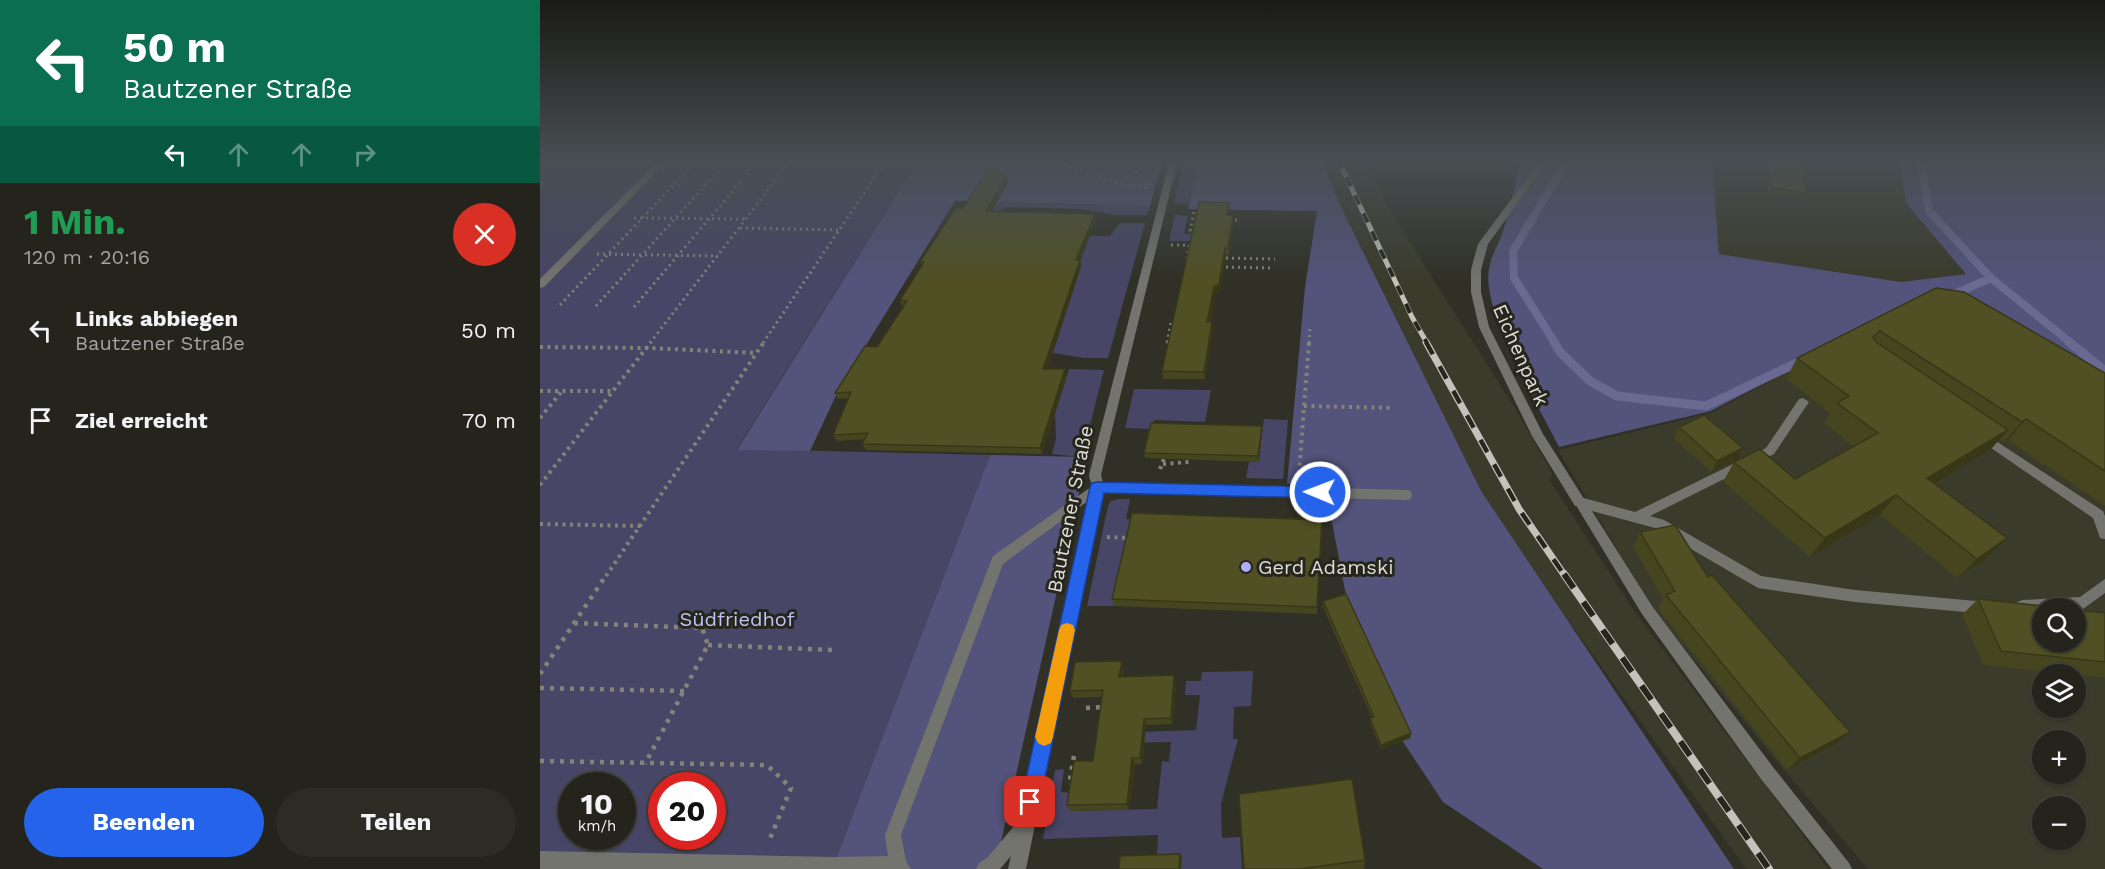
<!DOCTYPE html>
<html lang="de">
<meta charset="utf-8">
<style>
:root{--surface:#24241c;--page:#2c2c25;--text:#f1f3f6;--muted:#a3a4a3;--line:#41413b;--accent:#2563eb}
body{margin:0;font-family:"Work Sans",sans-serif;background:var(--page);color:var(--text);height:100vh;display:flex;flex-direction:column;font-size:22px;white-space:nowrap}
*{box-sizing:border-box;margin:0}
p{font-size:20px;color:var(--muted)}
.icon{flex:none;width:33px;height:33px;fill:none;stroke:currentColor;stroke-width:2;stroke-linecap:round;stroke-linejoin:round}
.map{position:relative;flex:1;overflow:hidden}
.drawer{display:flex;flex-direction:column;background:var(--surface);width:540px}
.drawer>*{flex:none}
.top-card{background:#0b6e4f;color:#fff;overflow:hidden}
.controls{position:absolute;left:1492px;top:598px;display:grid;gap:12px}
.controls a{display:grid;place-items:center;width:54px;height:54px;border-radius:50%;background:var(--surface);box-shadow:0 2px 4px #0004,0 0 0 2px var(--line);font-size:30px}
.speed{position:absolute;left:18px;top:772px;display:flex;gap:12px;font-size:30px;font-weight:700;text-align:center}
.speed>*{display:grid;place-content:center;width:78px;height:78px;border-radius:50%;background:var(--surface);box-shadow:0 2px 4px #0004,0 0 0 2px var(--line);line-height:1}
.speed small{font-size:15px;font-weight:400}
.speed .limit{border:9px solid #d22;background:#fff;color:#111}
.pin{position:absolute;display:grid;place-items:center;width:51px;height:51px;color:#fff;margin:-26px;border-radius:12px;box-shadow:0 3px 9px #0006}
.me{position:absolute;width:66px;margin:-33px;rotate:271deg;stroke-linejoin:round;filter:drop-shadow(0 0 4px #0008)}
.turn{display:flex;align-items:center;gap:21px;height:126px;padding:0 24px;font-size:27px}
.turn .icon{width:78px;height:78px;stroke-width:2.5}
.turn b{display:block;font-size:42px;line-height:51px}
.lanes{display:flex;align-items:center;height:57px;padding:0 24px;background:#0003;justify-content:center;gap:30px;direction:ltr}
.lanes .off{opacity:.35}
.round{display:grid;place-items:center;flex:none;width:63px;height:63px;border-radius:32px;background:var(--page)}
.overview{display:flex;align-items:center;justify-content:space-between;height:102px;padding:0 24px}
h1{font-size:36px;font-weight:700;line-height:45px;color:#1e9e55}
.button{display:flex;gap:12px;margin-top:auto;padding:12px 24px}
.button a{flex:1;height:69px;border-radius:36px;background:var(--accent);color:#fff;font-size:24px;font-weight:700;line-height:69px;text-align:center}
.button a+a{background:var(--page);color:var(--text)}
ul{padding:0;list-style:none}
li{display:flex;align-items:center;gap:18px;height:90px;padding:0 24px}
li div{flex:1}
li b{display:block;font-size:22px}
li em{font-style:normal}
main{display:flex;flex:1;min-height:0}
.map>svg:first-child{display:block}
</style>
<main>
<section class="drawer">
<div class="top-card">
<div class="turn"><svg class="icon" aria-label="left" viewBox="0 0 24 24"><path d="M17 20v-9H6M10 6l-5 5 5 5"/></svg><div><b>50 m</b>Bautzener Straße</div></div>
<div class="lanes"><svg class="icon" aria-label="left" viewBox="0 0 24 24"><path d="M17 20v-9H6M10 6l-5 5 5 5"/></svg><svg class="icon off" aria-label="ahead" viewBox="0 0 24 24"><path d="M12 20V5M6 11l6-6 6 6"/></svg><svg class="icon off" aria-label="ahead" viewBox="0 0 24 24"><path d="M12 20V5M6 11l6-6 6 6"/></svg><svg class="icon off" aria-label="right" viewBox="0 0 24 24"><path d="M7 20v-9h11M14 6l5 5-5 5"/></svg></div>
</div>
<div class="overview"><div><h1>1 Min.</h1><p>120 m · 20:16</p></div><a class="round" style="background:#d93025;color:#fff"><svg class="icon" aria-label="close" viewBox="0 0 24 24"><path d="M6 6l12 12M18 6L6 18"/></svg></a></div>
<ul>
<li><svg class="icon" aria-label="left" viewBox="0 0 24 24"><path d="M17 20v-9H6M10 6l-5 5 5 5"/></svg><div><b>Links abbiegen</b><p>Bautzener Straße</p></div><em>50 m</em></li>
<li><svg class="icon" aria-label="arrive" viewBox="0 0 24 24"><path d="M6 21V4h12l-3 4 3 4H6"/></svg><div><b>Ziel erreicht</b></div><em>70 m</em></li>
</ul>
<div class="button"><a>Beenden</a><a>Teilen</a></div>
</section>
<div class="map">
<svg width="1565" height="869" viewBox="0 0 1565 869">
<rect width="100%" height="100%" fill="#303026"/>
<g fill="#3a3b2b" fill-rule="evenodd">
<path d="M781 159H825L849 209 979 415 1012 473 1010 481 1095 612 1288 869H1206L945 504 941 491 801 207Z"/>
<path d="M1172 159H1359L1366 203 1427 274 1361 282 1179 254Z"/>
<path d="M1378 302 1565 390V869H1328L1244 770 1112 608 1018 450 1171 413ZM1503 609H1536V642H1503ZM1503 675H1536V708H1503ZM1503 741H1536V774H1503ZM1503 807H1536V840H1503Z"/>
</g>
<g fill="#474666" fill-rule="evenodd">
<path d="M0 159H379L197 449 450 455 292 869H0ZM32 786H82V837H32ZM122 786H172V837H122Z"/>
<path d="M645 159H660L649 204 634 203Z"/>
<path d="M457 202 610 206 607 215H575L540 209 467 207 450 214Z"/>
<path d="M635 215 648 216 644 234H654L653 241H629Z"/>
<path d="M580 223H605L568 358H544L513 353 541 266 539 263 550 236H570Z"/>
<path d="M529 369 564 370 542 457 512 454 516 439 515 414Z"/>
<path d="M594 389 671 390 665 422 614 420 612 429 585 428Z"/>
<path d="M724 419 748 420 743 479 706 478 709 462H718Z"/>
<path d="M579 499H590L586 519 594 520 574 606H547L568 506 571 501Z"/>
<path d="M713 671 711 706 694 707 693 739H698L681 804 682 838 700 837 702 869H641L617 858 618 835 503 839 515 770 524 769 521 792 533 793 531 811 617 809 622 761 629 762 631 742 569 743 570 733 656 730 660 695H645L646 681H661L662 672Z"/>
</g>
<g fill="#53537b">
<path d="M379 159H623L610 206 415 201 299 389 270 451 197 450Z"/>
<path d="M660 159H781L801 207 941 491 1194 869H1003L903 802 822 680 785 485 747 484 765 287 777 211 648 209Z"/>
<path d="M980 159H1172L1179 254 1361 282 1426 274 1366 203 1359 159H1565V390L1378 302 1171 411 1019 447C999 407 941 311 949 269 951 255 959 244 963 231 971 208 975 183 980 159Z"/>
<path d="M450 455 547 457 455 869H292Z"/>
</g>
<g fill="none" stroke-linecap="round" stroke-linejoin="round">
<g stroke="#696992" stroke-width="8">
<path d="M1380 159 1389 211 1451 278 1531 343"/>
<path d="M1410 296 1451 278"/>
<path d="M1015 343 974 278 973 251 1028 159"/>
</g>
<g stroke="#696992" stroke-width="9">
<path d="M1014 342 1020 352 1050 381 1077 396 1166 406 1265 359"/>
<path d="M1529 342 1565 371"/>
</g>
<g stroke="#83837b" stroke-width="3" stroke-dasharray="2 4" stroke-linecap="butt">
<path d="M507 159 580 184 610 188"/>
<path d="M582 159 610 185"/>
<path d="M0 183H3L0 185"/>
<path d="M654 212 650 230H655"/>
<path d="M94 218 206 219"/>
<path d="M689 220H701"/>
<path d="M200 228 299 230"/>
<path d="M631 245H651"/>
<path d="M649 245 647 257H649"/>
<path d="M57 254 178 256"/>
<path d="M680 258 735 259"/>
<path d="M680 267 734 268"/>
<path d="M20 305 158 159"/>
<path d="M56 306 189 159"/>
<path d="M94 307 220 159"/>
<path d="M631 323 627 343H631"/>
<path d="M110 343 252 159"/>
<path d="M223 343 347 159"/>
<path d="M769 343 770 328"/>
</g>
<g stroke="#83837b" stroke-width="4" stroke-dasharray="3 4.5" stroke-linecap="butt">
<path d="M627 342 631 343"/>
<path d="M0 347 108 348 217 353"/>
<path d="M0 391H74"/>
<path d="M764 406 853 408"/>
<path d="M0 418 22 391"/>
<path d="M623 464 649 462"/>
<path d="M620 469 624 459"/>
<path d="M759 473 769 342"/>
<path d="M0 485 111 342"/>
<path d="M0 524 101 526"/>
<path d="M567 537 589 538"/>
<path d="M66 576 224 342"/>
</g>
<g stroke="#83837b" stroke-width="4.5" stroke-dasharray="4 6" stroke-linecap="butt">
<path d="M34 623 162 628 168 645 105 764"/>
<path d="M168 645 292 650"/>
<path d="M0 674 67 574"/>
<path d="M0 688 144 691"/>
<path d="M546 708 563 707"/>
<path d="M534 756 529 785H534"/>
<path d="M0 761 227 765 251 788 229 841"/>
</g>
<g fill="#74746f" fill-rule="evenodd">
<path d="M120 159H129L4 287 0 288V279Z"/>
<path d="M1263 398 1269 402 1234 454 1110 516 1124 520 1221 576 1315 590 1447 602 1452 604 1454 608 1452 612 1447 614 1315 602 1218 588 1115 528 1052 511 1112 606 1233 767 1309 863 1312 869H1292L1221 779 1102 614 1034 502 1035 498 1040 497 1095 512 1226 448 1259 399Z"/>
<path d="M1442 432 1563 511 1565 516V539L1560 538 1553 518 1438 439 1436 436Z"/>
<path d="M558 482 866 490 871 491 872 495 871 499 866 500 560 492 463 564 361 835 366 861 371 869H0V851L293 857 348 856 345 835 453 556Z"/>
<path d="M1565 579V593L1543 609H1503V611L1482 612 1477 610 1475 606 1477 602 1482 600 1540 597Z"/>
<path d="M485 818 491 820 493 826 491 832 460 869H436L439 863 448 857 479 820Z"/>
</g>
<g fill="#74746f" fill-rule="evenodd">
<path d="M630 159H638L561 475 564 487 486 869H468L552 487 549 475Z"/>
<path d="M1001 159H1009L948 244 941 270V292L949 327 1003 434 1046 502 1045 506H1035L992 436 939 327 931 292V270L938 244Z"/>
</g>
<g stroke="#c3c3bc" stroke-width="5">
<path id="rail-far2" d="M798 159 872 317 887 343"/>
</g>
<g stroke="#c3c3bc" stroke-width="7">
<path id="rail-far1" d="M886 342 979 509 1025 576"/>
</g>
<g stroke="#c3c3bc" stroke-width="8">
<path id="rail" d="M1024 574 1229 869"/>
</g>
<use href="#rail-far2" stroke="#26261d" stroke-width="4" stroke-dasharray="10" stroke-linecap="butt"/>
<use href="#rail-far1" stroke="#26261d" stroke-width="4.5" stroke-dasharray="14" stroke-linecap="butt"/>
<use href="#rail" stroke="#26261d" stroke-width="6" stroke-dasharray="17" stroke-linecap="butt"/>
</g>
<g fill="#45451f">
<path d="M1223 159H1262L1266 193 1264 198 1229 194Z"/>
<path d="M467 177 468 183 452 211 556 220 540 261 541 266 507 369 527 375 502 454 326 450 322 444 325 439 297 441 293 435 308 398 298 399 295 393 337 347 364 306H362L360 300 382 266 380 262 423 208Z"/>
<path d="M689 203V210L688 215 694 222 689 255H686L680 291 675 294 670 322 673 329 665 379H623L622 371Z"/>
<path d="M1396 288 1565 373V506L1468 440 1464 442 1460 439 1450 450 1395 484 1447 558 1417 578 1340 515 1270 557 1183 482 1194 462 1255 479 1314 447 1284 423 1290 413 1246 379 1257 358Z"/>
<path d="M722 426V432L719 462 605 458 604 453Z"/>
<path d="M1139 427 1197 460 1172 472 1134 439Z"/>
<path d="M782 526 777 614 574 606 572 599Z"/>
<path d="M1100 532 1296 744 1247 770 1118 609 1123 599 1093 547Z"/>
<path d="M1438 599 1565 613V678L1443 665 1422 615Z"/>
<path d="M783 601 871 733 870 738 841 749 830 723V718H832L783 607Z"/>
<path d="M584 668 583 677 636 682 633 724 606 725 602 764H595L589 810 530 811 527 805 553 761 562 697 533 698 530 691Z"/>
<path d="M825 860 824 869H704Z"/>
</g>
<g fill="#383819">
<path d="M467 177 468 183 448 217 446 211Z"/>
<path d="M555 214 556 220 540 261 541 266 505 375 503 369 536 260Z"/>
<path d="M693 215 694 222 689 255 688 248Z"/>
<path d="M685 248 686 255 680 291 675 294 668 329 667 322 674 287Z"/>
<path d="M672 322 673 329 665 379 664 372Z"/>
<path d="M525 369 527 375 502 454 500 448Z"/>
<path d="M1486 419 1468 440 1464 442 1482 422Z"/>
<path d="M722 426V432L719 462 718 456Z"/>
<path d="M1468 430 1450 450 1371 498 1387 478Z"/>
<path d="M1203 448 1197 460 1172 472 1177 461Z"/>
<path d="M1356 495 1340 515 1270 557 1285 538Z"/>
<path d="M1467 538 1447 558 1417 578 1437 559Z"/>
<path d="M582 661 584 668 582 684 579 677Z"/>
<path d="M634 675 636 682 633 724 631 718Z"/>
<path d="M604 719 606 725 602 764 600 758Z"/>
<path d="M1310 732 1296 744 1247 770 1260 758Z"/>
<path d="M871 733 870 738 841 749V745Z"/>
<path d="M592 758 595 764 589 810 587 804Z"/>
<path d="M640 854 642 857 641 869H639Z"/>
</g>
<g fill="#505024" stroke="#383819" stroke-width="1.5">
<path d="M1226 159H1262L1266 193 1232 188Z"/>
<path d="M450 167 467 177 446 211 555 214 536 260H540L503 369H525L500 448 322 444 328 433 293 435 311 392 295 393 325 346 337 347 367 301 360 300 384 262H380L416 207 423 208Z"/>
<path d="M659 202 689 203 687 215H693L688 248H685L679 284 674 287 667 322H672L664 372 622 371Z"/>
<path d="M1396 288 1424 292 1565 373V471L1486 419 1482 422 1340 331 1333 337 1336 342 1468 430 1387 478 1467 538 1437 559 1356 495 1285 538 1194 462 1220 449 1255 479 1338 433 1297 403 1309 396 1257 358Z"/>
<path d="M1164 415 1203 448 1177 461 1139 427Z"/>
<path d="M611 423 722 426 718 456 604 453Z"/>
<path d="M592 513 782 520 777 607 572 599Z"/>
<path d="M1135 525 1168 577 1172 575 1310 732 1260 758 1126 595 1135 591 1100 532Z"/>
<path d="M806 594 871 733 841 745 830 718 834 717 783 601Z"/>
<path d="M1438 599 1531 609H1503V642H1536V610L1565 613V662L1461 651Z"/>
<path d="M582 661 579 677 634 675 631 718 604 719 600 758H592L587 804 527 805 534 761H553L563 690 530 691 535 662Z"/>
<path d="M812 779 825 860 759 869H704L699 794Z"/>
<path d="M640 854 639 869H579L580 856Z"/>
</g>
<linearGradient id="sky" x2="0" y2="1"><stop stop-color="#1a1a15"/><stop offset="0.57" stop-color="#484e52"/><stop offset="1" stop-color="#484e52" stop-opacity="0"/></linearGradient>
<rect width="1565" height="281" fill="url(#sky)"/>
<path fill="#2563eb" stroke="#184099" stroke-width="1.5" d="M558 482 780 487 785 488 787 492 785 496 780 498 564 493 500 802 497 809 490 812 484 809 481 802 550 487 552 483Z"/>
<path fill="#f59e0b" d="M527 623 533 625 535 630 513 737 511 743 504 746 498 743 495 737 519 630 521 625Z"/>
<circle fill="#afaefa" stroke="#26261d" stroke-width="2" cx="706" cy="567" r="6"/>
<g text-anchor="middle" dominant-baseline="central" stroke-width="6" stroke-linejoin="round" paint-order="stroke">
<g font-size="20" fill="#deded8" stroke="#26261d">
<text transform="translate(981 355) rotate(66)">Eichenpark</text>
<text transform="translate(530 509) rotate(-79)">Bautzener Straße</text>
</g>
<g font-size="20" fill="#deded8" stroke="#26261d" text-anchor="start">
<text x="718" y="567">Gerd Adamski</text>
</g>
<g font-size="20" fill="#c1c2f8" stroke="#26261d">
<text x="197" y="619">Südfriedhof</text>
</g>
</g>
</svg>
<div class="controls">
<a><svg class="icon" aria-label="search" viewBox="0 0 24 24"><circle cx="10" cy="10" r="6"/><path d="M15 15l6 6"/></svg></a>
<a><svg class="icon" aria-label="layers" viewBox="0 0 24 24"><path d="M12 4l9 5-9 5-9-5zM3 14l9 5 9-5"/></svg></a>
<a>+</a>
<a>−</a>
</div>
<div class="speed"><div>10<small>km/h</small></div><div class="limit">20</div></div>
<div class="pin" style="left:490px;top:802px;background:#d93025"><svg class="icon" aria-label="arrive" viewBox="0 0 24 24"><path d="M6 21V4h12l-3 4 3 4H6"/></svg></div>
<svg class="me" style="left:780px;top:492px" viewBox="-20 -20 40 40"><circle r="17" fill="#2563eb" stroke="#fff" stroke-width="3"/><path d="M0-11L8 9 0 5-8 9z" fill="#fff"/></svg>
</div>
</main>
